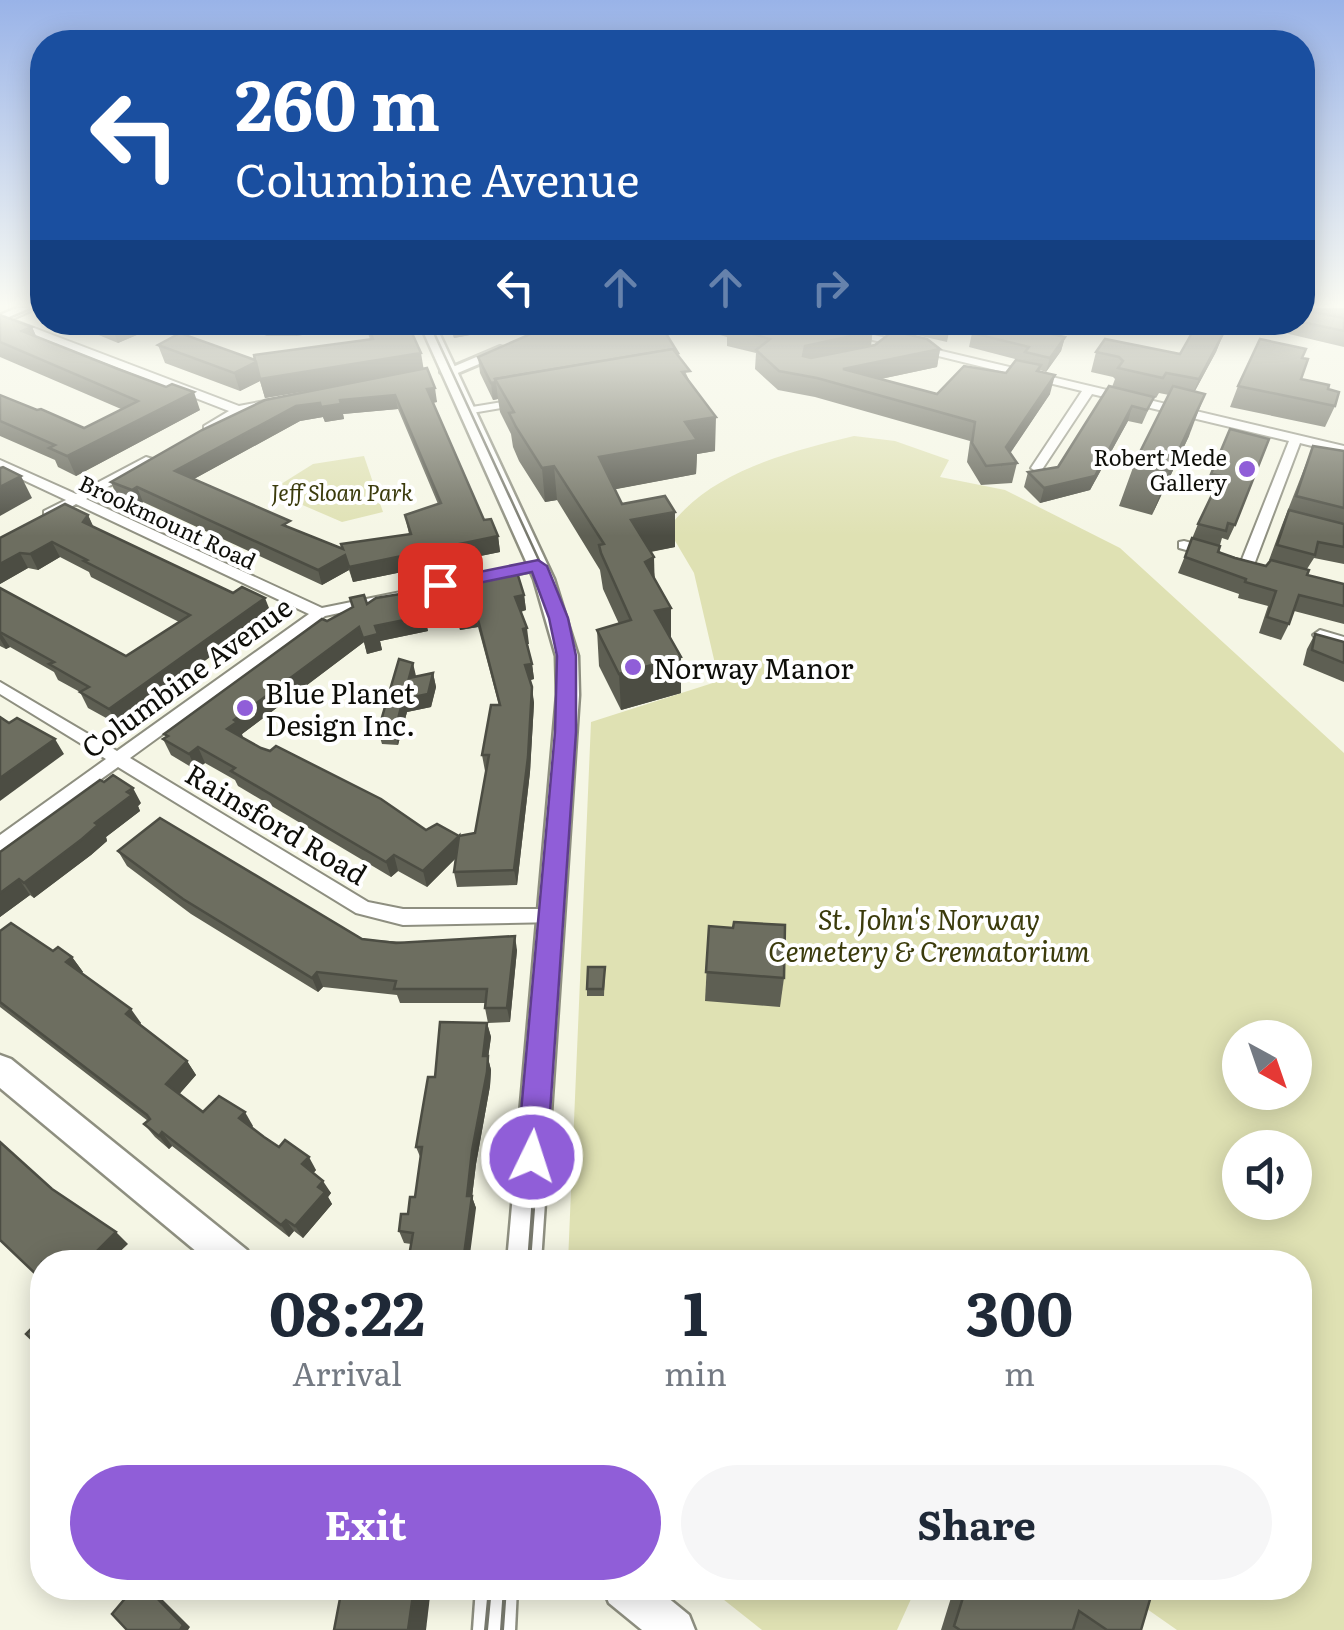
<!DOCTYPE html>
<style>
:root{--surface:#fff;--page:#f6f6f7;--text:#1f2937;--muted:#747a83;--accent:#905ed8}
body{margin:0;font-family:Literata,serif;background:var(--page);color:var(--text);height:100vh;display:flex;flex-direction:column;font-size:38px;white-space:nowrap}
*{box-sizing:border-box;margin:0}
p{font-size:32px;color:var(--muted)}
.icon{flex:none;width:55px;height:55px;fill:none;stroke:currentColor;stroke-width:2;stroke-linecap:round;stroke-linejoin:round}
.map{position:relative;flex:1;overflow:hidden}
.panel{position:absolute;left:30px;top:1250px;width:1282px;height:350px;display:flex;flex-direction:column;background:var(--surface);border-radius:40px;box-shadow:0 5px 25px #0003}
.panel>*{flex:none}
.top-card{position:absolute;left:30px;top:30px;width:1285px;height:305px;border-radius:40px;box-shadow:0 5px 25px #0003;background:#1a4fa0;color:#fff;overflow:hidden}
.needle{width:65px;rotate:140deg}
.tools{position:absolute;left:1222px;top:1020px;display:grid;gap:20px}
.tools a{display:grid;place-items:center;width:90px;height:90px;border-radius:50%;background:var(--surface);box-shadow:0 5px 25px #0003;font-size:50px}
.pin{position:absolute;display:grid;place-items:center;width:85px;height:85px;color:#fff;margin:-42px;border-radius:20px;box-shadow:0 5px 15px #0006}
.me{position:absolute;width:110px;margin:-55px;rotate:4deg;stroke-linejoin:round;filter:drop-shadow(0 0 8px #0008)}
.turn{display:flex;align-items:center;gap:35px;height:210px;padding:0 40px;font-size:45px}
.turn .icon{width:130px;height:130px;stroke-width:2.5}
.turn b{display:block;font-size:70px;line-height:85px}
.lanes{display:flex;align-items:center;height:95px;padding:0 40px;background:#0003;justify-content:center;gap:50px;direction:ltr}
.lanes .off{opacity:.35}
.eta{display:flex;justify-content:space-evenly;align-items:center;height:170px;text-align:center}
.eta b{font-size:60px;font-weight:700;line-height:70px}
.button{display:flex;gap:20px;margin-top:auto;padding:20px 40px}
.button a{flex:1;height:115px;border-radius:60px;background:var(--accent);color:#fff;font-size:40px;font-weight:700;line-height:115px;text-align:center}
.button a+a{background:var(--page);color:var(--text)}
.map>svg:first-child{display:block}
</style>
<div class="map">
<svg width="1344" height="1630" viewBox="0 0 1344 1630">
<rect width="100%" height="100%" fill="#f5f6e5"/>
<g fill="#dfe1b3" fill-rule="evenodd">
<path d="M854 436 895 441 949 460 940 477 1005 490 1120 548 1344 753V1630H1177L1117 1588H1300V1262H568L591 722 719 681 694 573 668 529C708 472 788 452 854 436ZM1240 1038H1295V1092H1240ZM1240 1148H1295V1202H1240Z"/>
<path d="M364 456 383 512 342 522 270 491 313 464Z"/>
<path d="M709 1588H916L897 1630H762Z"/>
</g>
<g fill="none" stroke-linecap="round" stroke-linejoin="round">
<g stroke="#8e8f80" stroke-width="4">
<g id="minor">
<path d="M0 315 239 406 275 399 281 402 242 413 212 432H204V426L229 411 0 322Z"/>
<path d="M799 322H819L1344 446V454L1300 443 1255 562 1248 566 1241 562 1289 441 1092 394 1041 471 1037 472 1031 468 1082 391Z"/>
<path d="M520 399 524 400V404L466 414 460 411 466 408Z"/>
<path d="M146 457 156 460 86 499 322 608 543 563 545 566 538 570 325 616 130 758 368 902 403 909H552L559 912 561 917 559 922 403 925 356 913 118 767 0 851V835L106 759 0 694V682L117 751 309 614 76 504 54 517H44V511L66 500 0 469V460L76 494Z"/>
<path d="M1184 541 1217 550 1219 553 1212 557 1179 548V542Z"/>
<path d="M1320 630 1344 637V647L1315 638 1313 635Z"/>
</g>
</g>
<g stroke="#8e8f80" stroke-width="6">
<path id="tertiary" d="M500 347 512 350 453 375 441 372Z"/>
</g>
<g stroke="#8e8f80" stroke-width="5">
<g id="secondary">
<path d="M17 308H37L0 324V315Z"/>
<path d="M419 322H434L554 579 578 656 579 695 541 1262H507L557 695 556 656 534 579Z"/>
<path d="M0 1055 11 1059 247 1250 252 1262H209L0 1088Z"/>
<path d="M476 1588H517L515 1630H473Z"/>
<path d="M603 1588H656L689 1615 695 1630H642L609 1603Z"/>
</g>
</g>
<use href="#minor" fill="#fff" fill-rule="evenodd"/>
<use href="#tertiary" fill="#fff" fill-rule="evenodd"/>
<use href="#secondary" fill="#fff" fill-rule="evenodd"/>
<g stroke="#77786d" stroke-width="2.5">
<path d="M0 322 33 308"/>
<path d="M429 322 556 597 571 656 570 734 537 1159"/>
</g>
<g stroke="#77786d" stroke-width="4">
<path d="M529 1262 537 1156"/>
<path d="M486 1630 490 1588"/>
<path d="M502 1630 505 1588"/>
</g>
</g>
<g fill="#5e5f53" fill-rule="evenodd">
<path d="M1302 308H1344V347L1238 322H1302Z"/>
<path d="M0 315 32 327 36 336 200 410 76 476 58 467 55 460 0 436V395L37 410 84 428 121 409 0 357Z"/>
<path d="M67 322H167L118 343Z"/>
<path d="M226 322H397L402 334 424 369 437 402 433 403 484 520 498 536 500 552 353 582 349 570 322 585 143 502 138 506 117 497 111 482 342 385 265 398 260 381 240 391 165 363 158 345 255 360 370 339 365 325 296 336H267ZM398 409 438 504 405 515 409 534 343 549 293 529 194 479 300 421 323 417 325 422 344 419 343 414Z"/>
<path d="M447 322H540L454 338Z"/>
<path d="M702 322H837L868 329 873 327 871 345 868 347 875 345 888 335 880 332 881 322H951L947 342 899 331 940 349 937 367 881 379 937 394 1006 373 1023 361 969 347 972 333 1065 337 1061 351 1046 372 1040 370 1050 394 1010 453 1017 463 1012 483 981 485 967 462 970 441 815 397 778 390 755 369 756 353 727 346V337L702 330Z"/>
<path d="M1224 332 1216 352 1195 391 1189 436 1152 515 1119 506 1135 462 1169 395 1159 393 1156 398 1154 397 1142 424 1128 421 1090 490 1040 503 1024 487 1028 472 1058 467 1112 387 1115 379 1113 377 1091 372 1096 352 1180 354Z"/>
<path d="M678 356 690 382 715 451 697 454 696 474 615 489 622 504 675 547 651 552 655 579 671 608V639L681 657V693L621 710 599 666 597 630 619 624 603 589 600 570 557 500 545 502 519 461 513 447 511 434 500 412 498 399 493 400 480 373 478 357Z"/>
<path d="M1302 358 1301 379 1328 389 1335 406 1325 427 1230 407 1238 386Z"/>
<path d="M1230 429 1235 525 1228 540 1222 538 1218 552 1266 566 1271 560H1269L1282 525 1313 446 1344 451V564L1314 558 1307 569V575L1344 584V624L1294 611 1289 624 1281 640 1259 633 1268 606 1238 598 1239 594 1178 573 1198 524 1214 491 1205 489Z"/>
<path d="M88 515 93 527 271 613 117 724 88 708 80 692 58 680 54 672 10 647 6 649 0 646V588L126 656 179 622 91 577 89 572 60 557 38 570 28 568 0 584V538Z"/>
<path d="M524 595 526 610 521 612 532 664 534 679 530 680 534 703 530 772 517 885 457 887 454 872 456 858 427 887 398 871 391 877 238 786 235 780 205 763 196 770 171 755 163 739 166 737 164 734 327 621 367 604ZM458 622 460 630 478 627 499 705 482 755 485 771H486L475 833 459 836 426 830 242 738V734L364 642 367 654 382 650 380 641 428 631 427 627Z"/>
<path d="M1315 634 1344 642V682L1303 665 1307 649Z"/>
<path d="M433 673 436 687 431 707 407 712 398 745 382 744 378 731 416 677Z"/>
<path d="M141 803 138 806 140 811 106 837 107 841 91 855 34 898 30 895 0 917V852Z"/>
<path d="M118 851 362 939 517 950 510 1022 488 1023 485 1008 486 1003H400L397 995 323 987 318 992 191 914 127 866Z"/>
<path d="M709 926 733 928 784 978 780 1007 705 1001Z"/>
<path d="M0 931 72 957 83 972 81 973 141 1023 140 1024 187 1061 196 1075 179 1094 203 1112 253 1126 251 1128 264 1137 316 1170 313 1173 331 1193 328 1197 332 1204 303 1238 294 1231 289 1237 172 1146 169 1149 155 1137 144 1124 148 1121 0 1007Z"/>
<path d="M605 967 604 996H587V989Z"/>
<path d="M487 1023 491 1037 488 1058 491 1070 490 1086 476 1164 472 1197 476 1208 411 1244 404 1243 399 1231 415 1197 421 1159 416 1147 435 1077Z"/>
<path d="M954 1588H1138L1141 1630H941Z"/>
</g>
<g fill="#4c4d43">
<path d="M118 322H167L118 343 111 325Z"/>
<path d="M293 322H364L365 325 296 336Z"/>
<path d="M460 322H540L454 338 452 324Z"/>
<path d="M32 327 40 345 22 331Z"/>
<path d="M873 327 871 345 862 352 803 364 805 346Z"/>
<path d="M1224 332 1216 352 1191 398 1199 379Z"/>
<path d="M1065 337 1061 351 1046 372 1050 358Z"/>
<path d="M940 349 937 367 847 386 843 369Z"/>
<path d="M421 353 424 371 265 398 260 381 240 391 234 373 256 362Z"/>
<path d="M1055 375 1050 394 1001 467 1006 447Z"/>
<path d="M496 382 498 399 493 400 491 383Z"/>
<path d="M435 388 437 402 429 403 427 389Z"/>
<path d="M194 392 200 410 76 476 67 456Z"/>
<path d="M1205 394 1189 436 1152 515 1169 471Z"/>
<path d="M395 395 398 409 343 414 344 419 325 422 323 417 300 421 181 486 175 471 296 406Z"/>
<path d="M1132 406 1128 421 1090 490 1040 503 1044 488Z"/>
<path d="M716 417 715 451 697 454 696 474 601 492 599 457 685 422Z"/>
<path d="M554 466 557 500 545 502 542 468Z"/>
<path d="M21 476 32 498 0 516V487Z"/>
<path d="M137 487 143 502 138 506 132 490Z"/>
<path d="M675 512V547L632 555 631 520Z"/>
<path d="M88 515 95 530 83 522Z"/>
<path d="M498 536 500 552 353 582 349 567Z"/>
<path d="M52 542 60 557 38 570 30 554Z"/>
<path d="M20 553 28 568 0 584V564Z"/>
<path d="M345 555 349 570 322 585 318 570Z"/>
<path d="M654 557 655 593 645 562Z"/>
<path d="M524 595 526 610 517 612 515 597Z"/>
<path d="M265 598 271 613 117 724 109 709Z"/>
<path d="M455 606 458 622 427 627 428 631 380 641 382 650 367 654 363 638 375 626 423 612Z"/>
<path d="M671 608V644L655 611Z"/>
<path d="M476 612 478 627 460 630 457 615Z"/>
<path d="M359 627 364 642 242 734 243 737 233 745 227 729 234 720Z"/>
<path d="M527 628 529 644H525L523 629Z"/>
<path d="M0 632 10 647 6 649 0 639Z"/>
<path d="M681 657V693L621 710 619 674Z"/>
<path d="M413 663 416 676 412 692 409 678Z"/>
<path d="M532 664 534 679 527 681 525 665Z"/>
<path d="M433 673 436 687 431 707 407 712 398 745 395 731 403 699Z"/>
<path d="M532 687 534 703 530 772 517 885 514 870Z"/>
<path d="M55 739 64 754 0 801V778Z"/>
<path d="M198 747 205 763 196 770 189 754Z"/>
<path d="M133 788 141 803 138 806 140 811 106 837 107 841 91 855 34 898 24 883 95 823Z"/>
<path d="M459 836 462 852 427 887 423 871Z"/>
<path d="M394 855 398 871 391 877 386 862Z"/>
<path d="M19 879 30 895 0 917V893Z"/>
<path d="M515 936 517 950 510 1022 507 1008Z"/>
<path d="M72 957 83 972 77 977 66 962Z"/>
<path d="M317 972 323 987 318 992 312 978Z"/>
<path d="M131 1009 141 1023 136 1028 126 1014Z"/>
<path d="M487 1023 491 1037 488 1058 491 1070 490 1086 476 1164 472 1197 476 1208 469 1262H463L467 1196Z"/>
<path d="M187 1061 196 1075 176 1098 166 1084Z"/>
<path d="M245 1112 253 1126 247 1132 239 1118Z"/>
<path d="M162 1132 172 1146 169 1149 159 1136Z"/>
<path d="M309 1157 316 1170 310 1177 302 1164Z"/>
<path d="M323 1181 331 1193 328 1197 332 1204 303 1238 295 1226Z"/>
<path d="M286 1220 294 1231 289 1237 281 1225Z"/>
<path d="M116 1232 128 1244 109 1262H88L87 1261Z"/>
<path d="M147 1588H151L190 1627 188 1630H180Z"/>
<path d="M414 1588H431L426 1630H408Z"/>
</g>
<g fill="#6d6e60" stroke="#4c4d43" stroke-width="2.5" fill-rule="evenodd">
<path d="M1302 308H1306L1307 311 1344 318V331L1302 322Z"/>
<path d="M0 315 32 327 22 331 118 369 166 387 172 384 194 392 67 456 49 448 55 445 0 421V395L37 410 41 409 84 428 138 401 0 342Z"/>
<path d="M367 322H397L402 334 412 333 421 353 260 379 256 362 234 373 158 345 180 333 255 360 254 355 373 339Z"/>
<path d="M558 322H659L678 353H676L673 349 495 379 496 382 491 383 478 357Z"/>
<path d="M734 322H837L868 329 873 327 865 333 805 346 803 356 811 358 875 345 893 331 927 339 940 349 843 369 937 394 964 366 1006 373 1016 360 1041 365 1037 371 1055 375 1006 447 1017 463 986 466 972 443 975 422 817 378 779 371 756 350 770 339 728 327Z"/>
<path d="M981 322H996L1065 337 1050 358 1025 352 1029 347 972 333Z"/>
<path d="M1196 326 1224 332 1199 379 1166 373 1163 378 1118 368 1123 361 1119 357 1096 352 1105 339 1180 354Z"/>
<path d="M1260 339 1306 349 1302 358 1308 359 1301 379 1329 385 1328 389 1339 392 1335 406 1238 386Z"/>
<path d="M673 349 690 371 682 372 716 417 685 422 697 440 599 457 622 504 665 496 675 512 631 520 654 557 645 562 671 608 655 611 681 657 619 674 597 630 631 620 601 553 599 545 604 544 554 466 542 468 516 427 509 413 514 412 495 379Z"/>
<path d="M427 368 435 388 427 389 484 520 491 519 498 536 349 567 345 555 318 570 137 487 132 490 111 482 202 430 265 400ZM395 395 441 503 405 515 411 534 341 544 343 549 283 525 290 521 175 471 296 406 320 403 321 407 341 404 340 400Z"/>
<path d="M1109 386 1154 397 1147 410 1132 406 1095 476 1044 488 1028 472 1058 467Z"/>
<path d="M1173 386 1205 394 1169 471 1135 462Z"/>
<path d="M1230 429 1269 439 1235 525 1228 523 1226 531 1198 524 1221 476 1211 474Z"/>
<path d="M1313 446 1344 451V508L1296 496Z"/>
<path d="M3 467 21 476 0 487V468Z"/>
<path d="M65 504 88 515 83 522 233 593 242 587 265 598 109 709 80 692 89 687 49 664 54 662 0 632V588L126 656 190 615 84 561 87 560 52 542 30 554 20 553 0 564V538Z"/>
<path d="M1289 510 1344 524V547L1318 542 1315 555 1277 545Z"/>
<path d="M1192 538 1220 546 1218 552 1235 558 1266 566 1271 560 1309 570 1307 575 1344 584V606L1299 595 1289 624 1267 617 1276 591 1245 582 1246 579 1185 557Z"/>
<path d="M516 569 524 595 515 597 527 628 523 629 532 664 525 665 532 687 528 757 514 870 454 872 459 836 423 871 394 855 386 862 231 771 235 768 198 747 189 754 163 739 168 736 164 734 322 619 327 621 353 607 350 598 364 595 367 604 376 598 455 585 454 581ZM455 606 457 615 476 612 500 705H491L482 755H489L475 833 459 836 437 824 426 830 381 799 276 746 270 751 261 748 227 729 237 722 234 720 359 627 363 638 378 634 375 626 424 616 423 612Z"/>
<path d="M1315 634 1344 642V663L1312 650Z"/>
<path d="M399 659 413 663 409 678 433 673 428 694 403 699 395 731H378Z"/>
<path d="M0 717 9 723 17 718 55 739 0 778Z"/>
<path d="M113 775 133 788 127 792 132 795 95 823 98 825 82 839 24 883 19 879 0 893V852L100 780 104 782Z"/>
<path d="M160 818 362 939 396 943 515 936 507 1008H485L487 989H394L396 981 317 972 312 978 183 899 118 851Z"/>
<path d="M734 922 785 925 784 978 706 972 709 926 733 928Z"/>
<path d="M11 923 53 951 58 947 72 957 66 962 131 1009 126 1014 187 1061 166 1084 203 1112 219 1096 245 1112 239 1118 264 1137 279 1147 285 1140 309 1157 302 1164 323 1181 318 1187 325 1192 295 1226 286 1220 281 1225 162 1132 159 1136 144 1124 150 1119 147 1115 0 1002V931Z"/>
<path d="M588 967H605L603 989H587Z"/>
<path d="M440 1022 487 1023 483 1056H488L487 1072 472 1151 467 1196H472L463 1262H408L413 1233 399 1231 401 1214H408L410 1197H415L422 1147H416L428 1077H435Z"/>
<path d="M0 1142 52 1189 116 1232 87 1261 88 1262H42V1280L0 1240Z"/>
<path d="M42 1318V1349L26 1334Z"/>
<path d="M134 1588H147L183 1625 180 1630H127L112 1614Z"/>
<path d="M342 1588H414L408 1630H334Z"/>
<path d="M966 1588H1138L1151 1596 1141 1630H1107L1079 1611 1073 1630H960L954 1626Z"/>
</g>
<linearGradient id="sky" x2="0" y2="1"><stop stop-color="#99b3e8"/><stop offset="0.57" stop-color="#fafbf3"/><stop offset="1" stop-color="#fafbf3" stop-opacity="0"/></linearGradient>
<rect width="1344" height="536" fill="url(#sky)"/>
<path fill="#905ed8" stroke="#5e3d8c" stroke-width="2.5" d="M538 560 547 566 568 618 576 656V732L547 1157 542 1167 532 1171 522 1167 517 1157 555 732 557 656 549 618 532 572 440 591 431 585 440 580Z"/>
<g fill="#905ed8" stroke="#fff" stroke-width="4">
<circle cx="1247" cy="469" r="10"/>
<circle cx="633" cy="667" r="10"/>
<circle cx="245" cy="708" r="10"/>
</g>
<g text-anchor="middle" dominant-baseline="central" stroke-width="8" stroke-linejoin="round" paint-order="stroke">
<g font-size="22" fill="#0e0e09" stroke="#fff" text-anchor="end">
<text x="1227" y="456">Robert Mede<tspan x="1227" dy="25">Gallery</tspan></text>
</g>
<g font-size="22" font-style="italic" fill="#3b3b0c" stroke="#fff">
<text x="342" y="491">Jeff Sloan Park</text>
</g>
<g font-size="22" fill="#0e0e09" stroke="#fff">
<text transform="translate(168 521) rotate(25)">Brookmount Road</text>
</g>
<g font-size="28" fill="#0e0e09" stroke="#fff" text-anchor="start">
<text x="653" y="667">Norway Manor</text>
<text x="265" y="692">Blue Planet<tspan x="265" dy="32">Design Inc.</tspan></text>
</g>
<g font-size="28" fill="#0e0e09" stroke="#fff">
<text transform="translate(186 676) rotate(-36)">Columbine Avenue</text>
<text transform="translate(277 823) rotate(31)">Rainsford Road</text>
</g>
<g font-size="28" font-style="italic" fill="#3b3b0c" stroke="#fff">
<text x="929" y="918">St. John's Norway<tspan x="929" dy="32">Cemetery &amp; Crematorium</tspan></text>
</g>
</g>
</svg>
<div class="tools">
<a><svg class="needle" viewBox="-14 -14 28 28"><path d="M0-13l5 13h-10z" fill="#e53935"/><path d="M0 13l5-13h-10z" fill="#747a83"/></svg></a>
<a><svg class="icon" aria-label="sound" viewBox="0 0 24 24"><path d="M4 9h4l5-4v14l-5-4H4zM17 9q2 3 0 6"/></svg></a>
</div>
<div class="pin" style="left:440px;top:585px;background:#d93025"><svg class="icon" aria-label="arrive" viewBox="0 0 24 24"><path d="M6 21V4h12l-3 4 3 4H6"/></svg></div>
<svg class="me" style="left:532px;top:1157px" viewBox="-20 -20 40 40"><circle r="17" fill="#905ed8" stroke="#fff" stroke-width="3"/><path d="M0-11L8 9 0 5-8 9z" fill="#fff"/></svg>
<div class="top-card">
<div class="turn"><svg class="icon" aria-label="left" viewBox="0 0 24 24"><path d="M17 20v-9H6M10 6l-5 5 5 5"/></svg><div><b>260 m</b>Columbine Avenue</div></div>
<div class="lanes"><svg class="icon" aria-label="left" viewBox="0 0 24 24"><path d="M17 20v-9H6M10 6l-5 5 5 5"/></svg><svg class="icon off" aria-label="ahead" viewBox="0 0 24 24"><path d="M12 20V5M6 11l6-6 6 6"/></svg><svg class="icon off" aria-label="ahead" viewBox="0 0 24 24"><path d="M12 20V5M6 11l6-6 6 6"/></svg><svg class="icon off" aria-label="right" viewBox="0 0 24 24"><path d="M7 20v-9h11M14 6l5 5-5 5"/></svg></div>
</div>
<section class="panel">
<div class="eta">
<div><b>08:22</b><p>Arrival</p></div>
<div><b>1</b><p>min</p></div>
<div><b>300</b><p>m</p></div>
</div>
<div class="button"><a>Exit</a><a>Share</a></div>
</section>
</div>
